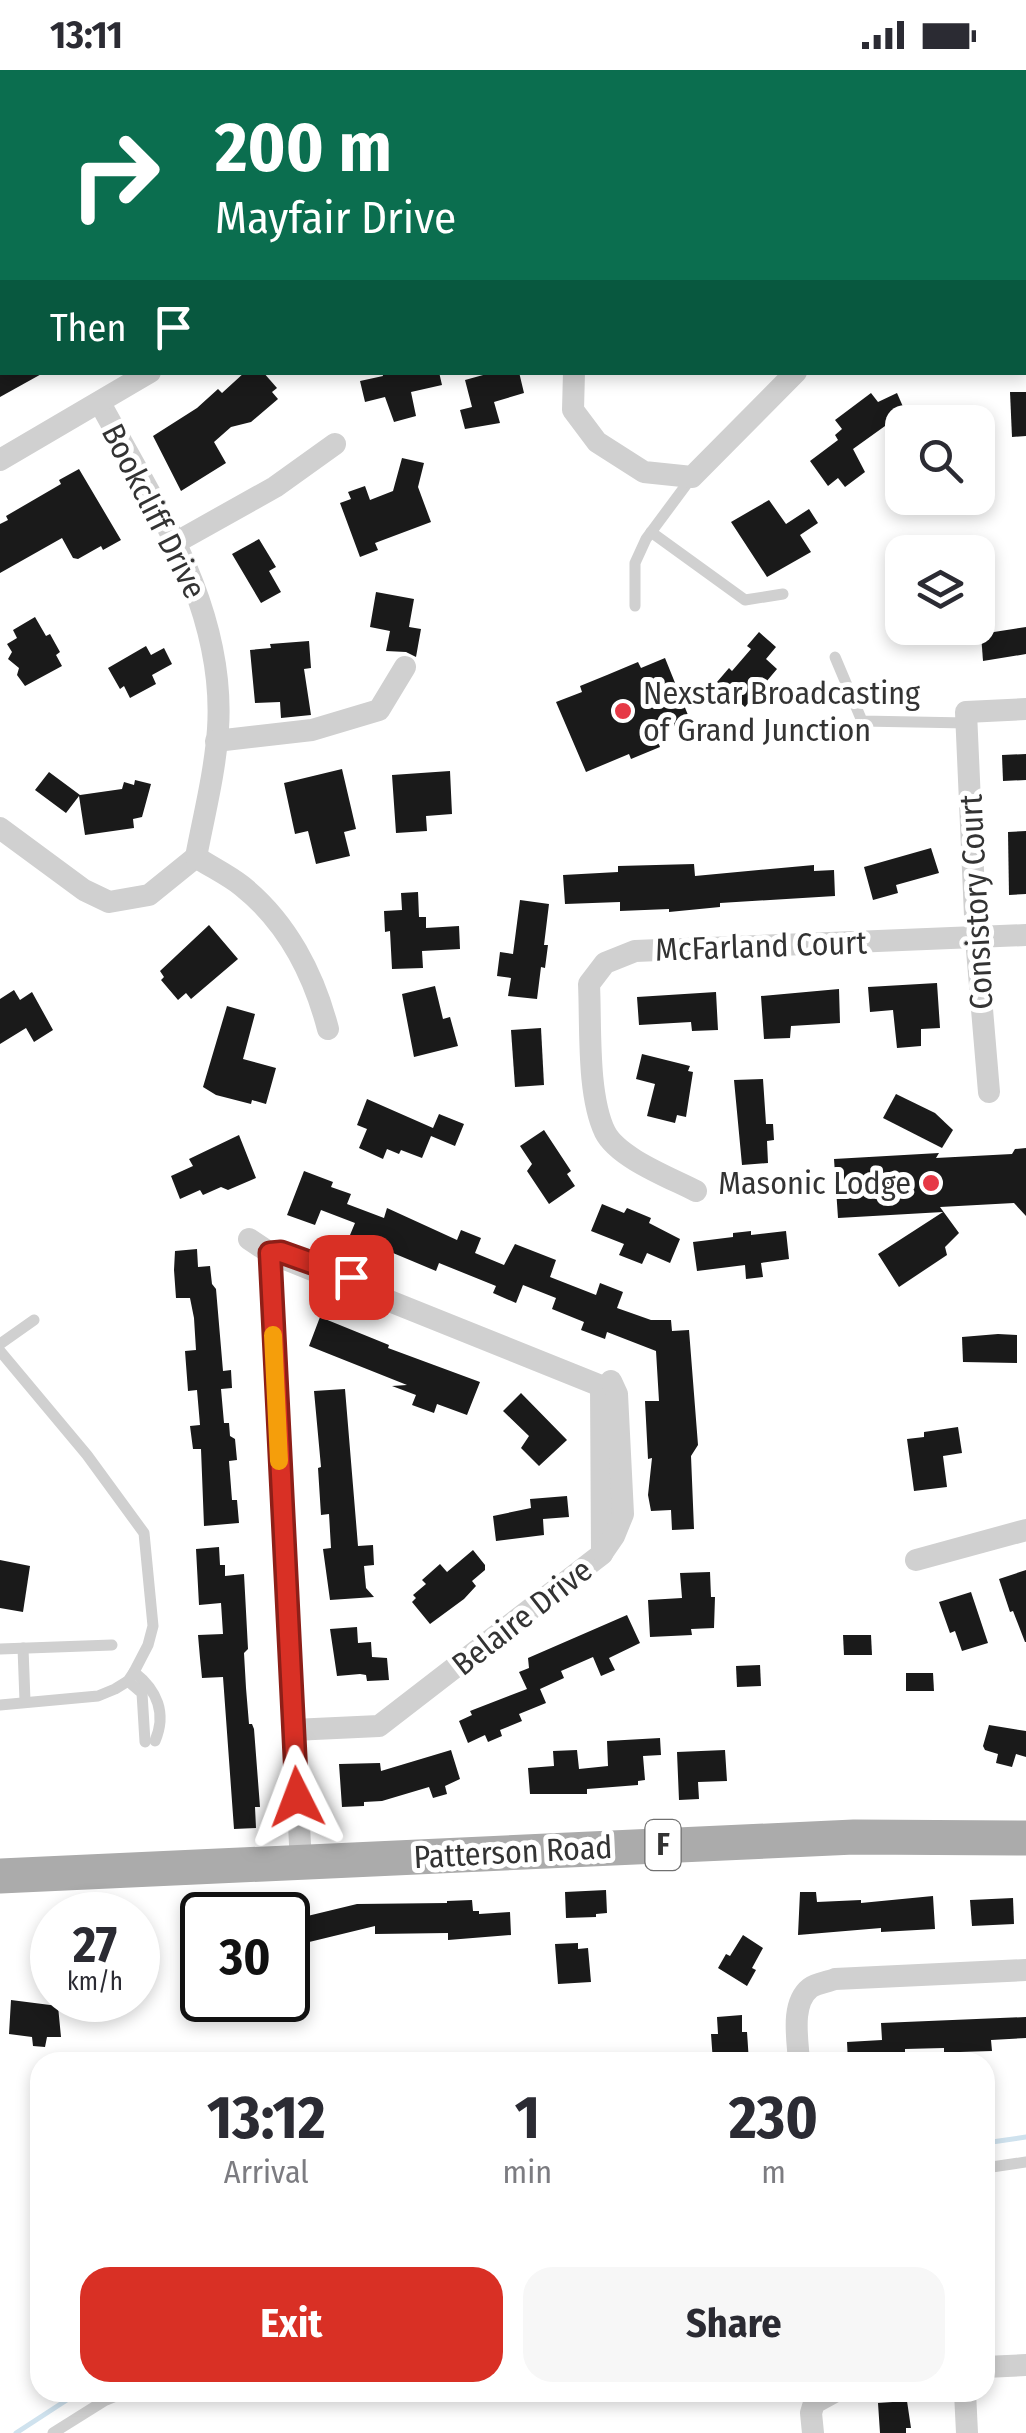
<!DOCTYPE html>
<style>
:root{--surface:#fff;--page:#f7f7f7;--text:#2b2b33;--muted:#7c7c81;--accent:#d93025}
body{margin:0;font-family:"Fira Sans Condensed",sans-serif;background:var(--page);color:var(--text);height:100vh;display:flex;flex-direction:column;font-size:38px;white-space:nowrap}
*{box-sizing:border-box;margin:0}
p{font-size:32px;color:var(--muted)}
.icon{flex:none;width:55px;height:55px;fill:none;stroke:currentColor;stroke-width:2;stroke-linecap:round;stroke-linejoin:round}
.map{position:relative;flex:1;overflow:hidden}
.drawer{position:absolute;left:30px;top:1982px;width:965px;height:350px;display:flex;flex-direction:column;background:var(--surface);border-radius:30px;box-shadow:0 5px 15px #0003}
.drawer>*{flex:none}
.top-card{position:absolute;left:0px;top:0px;width:1028px;height:305px;box-shadow:0 5px 15px #0003;background:#0b6e4f;color:#fff;overflow:hidden}
.controls{position:absolute;left:885px;top:335px;display:grid;gap:20px}
.controls a{display:grid;place-items:center;width:110px;height:110px;border-radius:20px;background:var(--surface);box-shadow:0 5px 15px #0003;font-size:50px}
.speed{position:absolute;left:30px;top:1822px;display:flex;gap:20px;font-size:50px;font-weight:700;text-align:center}
.speed>*{display:grid;place-content:center;width:130px;height:130px;border-radius:50%;background:var(--surface);box-shadow:0 5px 15px #0003;line-height:1}
.speed small{font-size:25px;font-weight:400}
.speed .limit{border:5px solid #111;border-radius:15px;background:#fff;color:#111}
.pin{position:absolute;display:grid;place-items:center;width:85px;height:85px;color:#fff;margin:-42px;border-radius:20px;box-shadow:0 5px 15px #0006}
.me{position:absolute;width:110px;margin:-55px;rotate:357deg;stroke-linejoin:round;filter:drop-shadow(0 0 8px #0008)}
.turn{display:flex;align-items:center;gap:35px;height:210px;padding:0 50px;font-size:45px}
.turn .icon{width:130px;height:130px;stroke-width:2.5}
.turn b{display:block;font-size:70px;line-height:85px}
.then{display:flex;align-items:center;height:95px;padding:0 50px;background:#0003;gap:20px;font-size:38px}
.eta{display:flex;justify-content:space-evenly;align-items:center;height:170px;text-align:center}
.eta b{font-size:60px;font-weight:700;line-height:70px}
.button{display:flex;gap:20px;margin-top:auto;padding:20px 50px}
.button a{flex:1;height:115px;border-radius:30px;background:var(--accent);color:#fff;font-size:40px;font-weight:700;line-height:115px;text-align:center}
.button a+a{background:var(--page);color:var(--text)}
.status{display:flex;justify-content:space-between;align-items:center;height:70px;padding:0 50px;background:var(--surface);direction:ltr}
.status svg{height:28px;fill:currentColor}
.map>svg:first-child{display:block}
</style>
<div class="status"><b>13:11</b><svg viewBox="0 0 49 12"><path d="M0 12V9h3v3zM5 12V6h3v6zM10 12V3h3v9zM15 12V0h3v12zM26 1h20v11H26zM47 4h2v5h-2z"/></svg></div>
<div class="map">
<svg width="1026" height="2363" viewBox="0 0 1026 2363">
<rect width="100%" height="100%" fill="#fff"/>
<g fill="none" stroke-linecap="round" stroke-linejoin="round">
<g stroke="#cfe2ee" stroke-width="5">
<path d="M985 2073 1026 2067"/>
<path d="M16 2363 79 2322"/>
</g>
</g>
<g fill="#1a1a1a">
<path d="M0 302H45L0 327Z"/>
<path d="M245 302H263L277 318 272 322 278 329 251 352 231 357 214 372 226 393 181 421 153 366 197 338 218 319 222 323Z"/>
<path d="M382 302H439L442 315 411 322 416 346 394 352 385 327 365 332 360 311 383 306Z"/>
<path d="M494 302H519L524 323 494 332 500 353 465 359 460 340 472 337 465 310Z"/>
<path d="M1010 322H1026V366L1012 367Z"/>
<path d="M871 323 878 332 897 323 904 339 889 346 892 351 853 379 865 402 845 417 838 408 828 416 810 391 838 370 835 365 842 359 835 350Z"/>
<path d="M402 388 424 393 418 417 431 452 375 473 378 480 360 487 340 433 351 429 348 422 365 416 370 430 393 421Z"/>
<path d="M79 399 121 470 103 480 101 476 78 489 73 488 62 468 0 503V454L8 450 6 446 61 414 59 410Z"/>
<path d="M769 430 786 454 809 439 818 453 800 465 811 482 767 507 731 452Z"/>
<path d="M259 469 276 497 269 501 281 522 261 533 232 484Z"/>
<path d="M376 522 414 529 409 557 421 559 416 587 406 582 386 581 390 561 370 557Z"/>
<path d="M35 547 46 566 50 564 60 582 56 585 62 596 25 616 17 605 19 598 8 589 12 582 7 574 17 568 13 560Z"/>
<path d="M1026 557V584L983 591 981 564Z"/>
<path d="M759 562 776 577 766 589 777 599 745 637 717 612 729 598 732 601 751 579 747 576Z"/>
<path d="M309 571 311 598 304 599 311 645 281 648 280 632 255 633 250 580 271 578 270 574Z"/>
<path d="M146 576 151 585 164 578 172 594 152 605 156 614 130 628 124 616 120 619 108 598Z"/>
<path d="M665 588 690 650 655 664 660 677 631 689 629 684 586 702 556 632 582 622 580 616 607 605 638 592 641 598Z"/>
<path d="M1026 684V710L1003 711 1002 685Z"/>
<path d="M342 699 356 759 344 762 350 786 316 794 308 761 295 764 284 713Z"/>
<path d="M450 701 452 744 426 746 427 761 396 763 392 705Z"/>
<path d="M49 702 80 725 122 719 124 712 134 715 135 710 151 714 142 747 133 749 134 758 85 765 79 726 66 743 35 720Z"/>
<path d="M1026 761V824L1009 825 1008 762Z"/>
<path d="M931 778 939 803 896 815 898 823 873 830 864 797Z"/>
<path d="M694 794 695 806 814 795V801L834 800 835 826 720 833V837L669 842V839L620 841V832L565 834 563 805 618 802V796Z"/>
<path d="M418 822 419 847H426V858L459 856 460 879 422 881 423 898 392 899 390 861 385 862 384 841 402 840 401 823Z"/>
<path d="M520 830 549 834 544 875H548L545 898 541 897 537 929 508 926 511 908 497 906 500 882 513 884Z"/>
<path d="M209 855 238 889 191 929 186 923 178 930 161 910 164 907 160 901Z"/>
<path d="M937 913 940 958 921 959V976L897 978 893 940 870 942 868 917Z"/>
<path d="M435 916 443 949 450 947 458 976 414 987 402 924Z"/>
<path d="M839 919 840 953 791 956 790 968 764 969 761 926Z"/>
<path d="M14 920 20 930 32 922 53 960 34 972 26 958 0 974V929Z"/>
<path d="M716 922 718 960 692 961 691 952 639 955 637 927Z"/>
<path d="M227 936 255 944 243 989 276 998 266 1034 252 1030 251 1034 216 1025 203 1017Z"/>
<path d="M541 958 544 1015 515 1017 511 960Z"/>
<path d="M642 984 690 996 688 1001 693 1002 686 1047 677 1045 675 1053 647 1046 655 1014 636 1009Z"/>
<path d="M763 1009 766 1054H773L774 1070 767 1071 768 1093 742 1095 734 1010Z"/>
<path d="M896 1024 935 1043 953 1060 942 1078 883 1048Z"/>
<path d="M367 1029 433 1058 439 1044 464 1054 455 1076 431 1066 422 1088 401 1080 399 1084 387 1079 383 1089 359 1078 367 1059 357 1055Z"/>
<path d="M544 1060 571 1101 567 1104 575 1116 549 1134 527 1101 532 1094 520 1076Z"/>
<path d="M239 1065 256 1108 228 1120 221 1117 203 1125 200 1120 180 1129 171 1106 193 1096 189 1089Z"/>
<path d="M1026 1078V1146L1014 1133 940 1137 959 1163 945 1177 947 1185 899 1217 878 1184 943 1142 838 1148 834 1089 939 1083 936 1088 1012 1084 1015 1079Z"/>
<path d="M304 1101 333 1112 331 1117 351 1124 347 1134 384 1148 387 1138 457 1170 461 1160 481 1168 475 1183 504 1195 515 1174 556 1190 550 1207 596 1225 600 1213 623 1222 617 1238 651 1250H671L672 1261 689 1260 698 1375 691 1386 694 1459 672 1460 671 1440 651 1441 648 1425 652 1388 648 1389 645 1331H659L656 1281 607 1262 605 1269 581 1260 584 1252 552 1239 556 1228 523 1215 516 1233 493 1223 496 1216 439 1193 436 1201 350 1165 355 1153 321 1140 315 1155 287 1145Z"/>
<path d="M602 1134 624 1143 627 1138 651 1148 649 1153 680 1169 670 1193 647 1183 642 1194 619 1185 624 1174 591 1161Z"/>
<path d="M751 1161V1165L786 1161 789 1189 761 1193 763 1207 746 1209 745 1195 697 1201 693 1172 733 1167V1163Z"/>
<path d="M197 1179 198 1197 210 1196 212 1214 216 1219 223 1301 231 1300 232 1318 221 1319 224 1353H229L230 1366 235 1369 237 1390 229 1391 232 1430H237L239 1453 204 1456 201 1379H193L190 1356 200 1355 197 1320 188 1321 185 1281 196 1280 194 1248 190 1228H176L174 1200 175 1181Z"/>
<path d="M320 1247 389 1275 388 1278 480 1312 467 1345 437 1334 434 1343 412 1335 416 1325 392 1316 407 1315 309 1276Z"/>
<path d="M998 1264 1017 1265V1293L963 1292 962 1267Z"/>
<path d="M345 1319 358 1476 373 1475 374 1495 364 1496 366 1518 374 1527 330 1530 323 1479 331 1478 329 1444 321 1445 318 1398 321 1397 314 1321Z"/>
<path d="M521 1323 567 1370 539 1396 521 1378 529 1366 503 1341Z"/>
<path d="M958 1357 962 1383 943 1386 947 1417 914 1421 907 1369 924 1367V1362Z"/>
<path d="M567 1426 569 1447 543 1449 544 1465 496 1471 493 1446 531 1438 530 1429Z"/>
<path d="M219 1477 220 1495H225V1506L244 1504 248 1579 244 1583 246 1618 249 1654H252L254 1659 260 1737H255L256 1758 234 1759 223 1607 202 1608 200 1588 198 1565 223 1564 221 1533 199 1535 196 1479Z"/>
<path d="M473 1480 485 1495V1500L472 1511 476 1516 464 1529 430 1554 412 1532 416 1528 413 1525 426 1514 422 1510 440 1494 447 1502Z"/>
<path d="M0 1490 30 1496 23 1542 0 1538Z"/>
<path d="M1026 1500V1572H1025L1013 1541 1010 1542 999 1509Z"/>
<path d="M710 1502 711 1527H715L714 1558 691 1559 692 1565 650 1567 648 1530 682 1528 680 1503Z"/>
<path d="M971 1522 988 1573 962 1581 955 1561 950 1563 939 1532Z"/>
<path d="M627 1545 640 1573 609 1588 615 1600 601 1606 593 1587 561 1601 564 1608 540 1619 546 1633 519 1644 522 1651 500 1660 502 1666 488 1672 485 1665 468 1673 459 1651 472 1645 470 1641 527 1619 519 1602 529 1598 528 1588Z"/>
<path d="M357 1557 358 1573 371 1572 372 1587 387 1588 389 1610 367 1611 366 1605 360 1604 337 1606 330 1559Z"/>
<path d="M843 1565H871L872 1585H844Z"/>
<path d="M760 1595 761 1616 737 1617 736 1596Z"/>
<path d="M906 1603H933L934 1621H906Z"/>
<path d="M989 1655 1026 1661V1687L1016 1684 1012 1697 996 1693 998 1684 985 1680 983 1676Z"/>
<path d="M660 1668 661 1685 643 1686 645 1710 638 1711V1715L587 1719V1724H530L528 1698 554 1696 553 1681 577 1680 579 1699 608 1696 607 1671Z"/>
<path d="M451 1680 460 1709 445 1716 447 1724 433 1728 429 1717 382 1731 364 1732V1736L342 1737 339 1694 380 1693 381 1701Z"/>
<path d="M725 1680 727 1711 698 1712 699 1729 679 1730 677 1682Z"/>
<path d="M606 1820 607 1843 596 1844V1847L566 1848 565 1822Z"/>
<path d="M800 1822H816L817 1832 861 1830V1833L933 1826 935 1859 881 1862V1858L798 1865Z"/>
<path d="M1013 1828 1014 1854 972 1856 970 1830Z"/>
<path d="M472 1830 473 1841H479V1844L510 1842 511 1865 448 1870V1863L375 1864V1856L301 1874 295 1849 357 1834 447 1833V1831Z"/>
<path d="M743 1865 763 1878 752 1898 756 1900 747 1916 718 1898 726 1884 730 1886Z"/>
<path d="M578 1873V1879L588 1878 591 1912 558 1914 555 1874Z"/>
<path d="M11 1930 58 1936 61 1967H47L45 1977 33 1976 32 1967 9 1964Z"/>
<path d="M742 1945V1962H747L749 1992H713L711 1964H718L717 1947Z"/>
<path d="M1026 1947V1968L991 1970 992 1981 960 1982V1992H944V1978L905 1979V1992H848L847 1972 882 1970 881 1953Z"/>
<path d="M907 2331 911 2358H906V2363H880L878 2333Z"/>
</g>
<g fill="none" stroke-linecap="round" stroke-linejoin="round">
<g stroke="#d0d0d0" stroke-width="11">
<path d="M651 462 745 530 783 524"/>
<path d="M635 536V493L646 469 692 407"/>
<path d="M835 587 862 651 967 653"/>
<path d="M0 1274 34 1250"/>
<path d="M0 1281 87 1385 144 1463 153 1556 148 1575 134 1602 128 1611 115 1619 98 1626 0 1635"/>
<path d="M23 1578 25 1631"/>
<path d="M0 1579 112 1575"/>
<path d="M134 1602C157 1620 167 1643 155 1671"/>
<path d="M128 1611 142 1623 145 1672"/>
<path d="M985 2098 1026 2092"/>
<path d="M53 2363 104 2331 126 2322"/>
</g>
<g stroke="#d0d0d0" stroke-width="22">
<path d="M5 0V2"/>
<path d="M285 0V2"/>
<path d="M446 0V2"/>
<path d="M701 2 703 0"/>
<path d="M0 68 2 66"/>
<path d="M1025 201 1026 200"/>
<path d="M574 302 573 340 597 372 644 402 692 407 796 302"/>
<path d="M100 333C155 435 226 538 218 659 215 702 204 745 196 787"/>
<path d="M0 390 150 302"/>
<path d="M175 473 275 417 335 374"/>
<path d="M216 671 312 660 379 640 405 597"/>
<path d="M0 758 84 820 109 832 149 825 196 787"/>
<path d="M196 787C211 797 228 805 242 816 287 852 314 905 328 959"/>
<path d="M989 1022 976 868 966 642 1026 639"/>
<path d="M696 1121C671 1108 618 1088 605 1062 587 1025 591 956 589 914L605 893 635 881 1026 865"/>
<path d="M249 1169 270 1183 601 1316 602 1484 379 1656 293 1660"/>
<path d="M270 1183 301 1794"/>
<path d="M603 1482 614 1466 623 1444 617 1324 611 1311"/>
<path d="M916 1490 1026 1460"/>
<path d="M799 1992C798 1971 790 1934 810 1918 816 1913 828 1912 835 1909L1026 1900"/>
<path d="M985 2297 1026 2295"/>
<path d="M965 2322 967 2363"/>
<path d="M813 2363 811 2343 814 2333 834 2322"/>
</g>
<path stroke="#ababab" stroke-width="35" d="M0 1806 854 1767 1026 1768"/>
</g>
<g fill="none" stroke-linecap="round" stroke-linejoin="round">
<g stroke="#8d1f18" stroke-width="25">
<path id="route" d="M297 1727 270 1183 281 1182 351 1207"/>
</g>
<use href="#route" stroke="#d93025" stroke-width="18"/>
<path stroke="#f59e0b" stroke-width="18" d="M273 1265 279 1391"/>
</g>
<g fill="#e63946" stroke="#fff" stroke-width="4">
<circle cx="623" cy="641" r="10"/>
<circle cx="931" cy="1113" r="10"/>
</g>
<g text-anchor="middle" dominant-baseline="central" stroke-width="10" stroke-linejoin="round" paint-order="stroke">
<rect fill="#fff" stroke="#707070" stroke-width="2.5" x="645.5" y="1750" width="35" height="50" rx="8"/>
<g font-size="30" font-weight="bold" fill="#333">
<text x="663" y="1775">F</text>
</g>
<g font-size="32" fill="#333" stroke="#fff">
<text transform="translate(154 441) rotate(63)">Bookcliff Drive</text>
<text transform="translate(976 832) rotate(-93)">Consistory Court</text>
<text transform="translate(761 876) rotate(-2)">McFarland Court</text>
<text transform="translate(522 1547) rotate(-38)">Belaire Drive</text>
<text transform="translate(513 1782) rotate(-3)">Patterson Road</text>
</g>
<g font-size="32" fill="#333" stroke="#fff" text-anchor="start">
<text x="643" y="623">Nexstar Broadcasting<tspan x="643" dy="37">of Grand Junction</tspan></text>
<text x="911" y="1113" text-anchor="end">Masonic Lodge</text>
</g>
</g>
</svg>
<div class="controls">
<a><svg class="icon" aria-label="search" viewBox="0 0 24 24"><circle cx="10" cy="10" r="6"/><path d="M15 15l6 6"/></svg></a>
<a><svg class="icon" aria-label="layers" viewBox="0 0 24 24"><path d="M12 4l9 5-9 5-9-5zM3 14l9 5 9-5"/></svg></a>
</div>
<div class="speed"><div>27<small>km/h</small></div><div class="limit">30</div></div>
<div class="pin" style="left:351px;top:1207px;background:#d93025"><svg class="icon" aria-label="arrive" viewBox="0 0 24 24"><path d="M6 21V4h12l-3 4 3 4H6"/></svg></div>
<svg class="me" style="left:297px;top:1727px" viewBox="-20 -20 40 40"><path d="M0-17L14 15 0 8-14 15z" fill="#d93025" stroke="#fff" stroke-width="4"/></svg>
<div class="top-card">
<div class="turn"><svg class="icon" aria-label="right" viewBox="0 0 24 24"><path d="M7 20v-9h11M14 6l5 5-5 5"/></svg><div><b>200 m</b>Mayfair Drive</div></div>
<div class="then">Then<svg class="icon" aria-label="arrive" viewBox="0 0 24 24"><path d="M6 21V4h12l-3 4 3 4H6"/></svg></div>
</div>
<section class="drawer">
<div class="eta">
<div><b>13:12</b><p>Arrival</p></div>
<div><b>1</b><p>min</p></div>
<div><b>230</b><p>m</p></div>
</div>
<div class="button"><a>Exit</a><a>Share</a></div>
</section>
</div>
